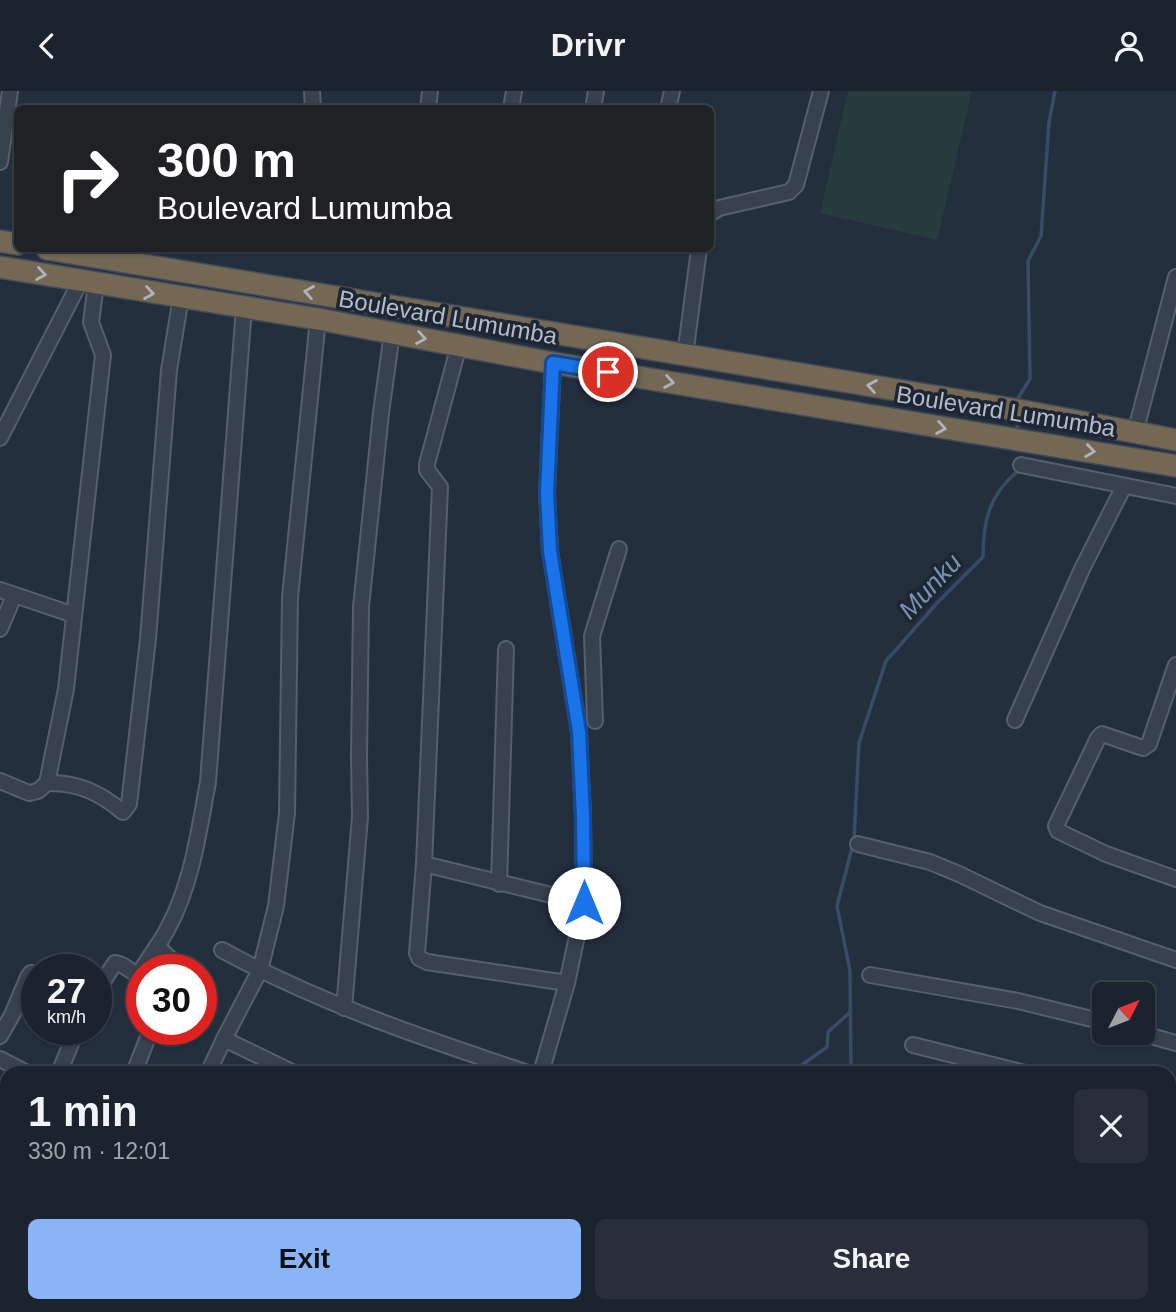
<!DOCTYPE html>
<meta charset="utf-8">
<style>
:root{--surface:#1b232e;--page:#282f3a;--text:#f1f3f6;--muted:#a0a4aa;--line:#39404a;--accent:#8ab4f8}
body{margin:0;font-family:Helvetica,sans-serif;background:var(--page);color:var(--text);height:100vh;display:flex;flex-direction:column;font-size:26px;white-space:nowrap}
*{box-sizing:border-box;margin:0}
p{font-size:23px;color:var(--muted)}
.icon{flex:none;width:38px;height:38px;fill:none;stroke:currentColor;stroke-width:2;stroke-linecap:round;stroke-linejoin:round}
.map{position:relative;flex:1;overflow:hidden}
.side{position:absolute;left:0px;top:975px;width:1176px;height:247px;display:flex;flex-direction:column;background:var(--surface);border-radius:21px 21px 0 0;box-shadow:0 2px 5px #0004,0 0 0 2px var(--line)}
.side>*{flex:none}
.top-card{position:absolute;left:14px;top:14px;width:700px;height:147px;border-radius:10px;box-shadow:0 2px 5px #0004,0 0 0 2px var(--line);background:#202124;color:#fff;overflow:hidden}
.needle{width:46px;rotate:48deg}
.tools{position:absolute;left:1092px;top:891px;display:grid;gap:14px}
.tools a{display:grid;place-items:center;width:63px;height:63px;border-radius:10px;background:var(--surface);box-shadow:0 2px 5px #0004,0 0 0 2px var(--line);font-size:35px}
.speed{position:absolute;left:21px;top:863px;display:flex;gap:14px;font-size:35px;font-weight:700;text-align:center}
.speed>*{display:grid;place-content:center;width:91px;height:91px;border-radius:50%;background:var(--surface);box-shadow:0 2px 5px #0004,0 0 0 2px var(--line);line-height:1}
.speed small{font-size:18px;font-weight:400}
.speed .limit{border:10px solid #d22;background:#fff;color:#111}
.pin{position:absolute;display:grid;place-items:center;width:60px;height:60px;color:#fff;margin:-30px;border:4px solid #fff;border-radius:50%;box-shadow:0 2px 7px #0007}
.me{position:absolute;width:77px;margin:-38px;rotate:0deg;stroke-linejoin:round;filter:drop-shadow(0 0 5px #0008)}
.turn{display:flex;align-items:center;gap:24px;height:147px;padding:0 28px;font-size:32px}
.turn .icon{width:91px;height:91px;stroke-width:2.5}
.turn b{display:block;font-size:49px;line-height:60px}
.round{display:grid;place-items:center;flex:none;width:74px;height:74px;border-radius:10px;background:var(--page)}
.head{display:flex;align-items:center;justify-content:space-between;height:119px;padding:0 28px}
h1{font-size:42px;font-weight:600;line-height:52px}
.button{display:flex;gap:14px;margin-top:auto;padding:14px 28px}
.button a{flex:1;height:80px;border-radius:10px;background:var(--accent);color:#111;font-size:28px;font-weight:600;line-height:80px;text-align:center}
.button a+a{background:var(--page);color:var(--text)}
header{display:flex;justify-content:space-between;align-items:center;height:91px;padding:0 28px;background:var(--surface);font-size:32px;font-weight:600}
.map>svg:first-child{display:block}
</style>
<header><svg class="icon" aria-label="back" viewBox="0 0 24 24"><path d="M15 5l-7 7 7 7"/></svg>Drivr<svg class="icon" aria-label="person" viewBox="0 0 24 24"><circle cx="12" cy="8" r="4"/><path d="M4 21q1-7 8-7t8 7"/></svg></header>
<div class="map">
<svg width="1176" height="1221" viewBox="0 0 1176 1221">
<rect width="100%" height="100%" fill="#242f3e"/>
<path fill="#263c3f" d="M848 0H972L937 149 820 122Z"/>
<g fill="none" stroke-linecap="round" stroke-linejoin="round">
<g stroke="#394c67" stroke-width="3.5">
<path d="M1015 312 1030 288 1028 170 1041 145 1049 31 1055 0"/>
<path d="M1014 326 1020 342"/>
<path d="M802 982 799 976 827 956 828 941 850 921"/>
<path d="M851 982 850 880 837 815 854 749 859 652 886 570 938 511 983 466C983 431 989 403 1018 380V377"/>
<path d="M822 1214V1221"/>
<path d="M860 1214 862 1221"/>
</g>
<g stroke="#565f6c" stroke-width="18">
<g id="minor">
<path d="M312 0 313 18"/>
<path d="M428 18 430 0"/>
<path d="M511 18 514 0"/>
<path d="M593 18 596 0"/>
<path d="M668 18 672 0"/>
<path d="M0 71 10 0"/>
<path d="M710 123 719 117 789 101 796 94 821 0"/>
<path d="M459 254 427 373V379L440 396 424 773 417 862 419 867 427 871 567 892"/>
<path d="M685 265 699 158"/>
<path d="M1135 342 1176 186"/>
<path d="M0 347 81 189"/>
<path d="M1021 374 1176 405"/>
<path d="M0 499 74 524"/>
<path d="M0 538 14 505"/>
<path d="M1176 574 1149 653 1143 657 1102 643 1098 647 1056 735 1058 740 1106 763 1176 788"/>
<path d="M1015 629 1082 478 1124 395"/>
<path d="M595 630 592 545 619 458"/>
<path d="M0 690 29 702 38 700 47 692C78 691 100 702 123 721L129 713 148 548 169 279 181 206"/>
<path d="M47 692 66 598 103 264 91 231 96 193"/>
<path d="M858 753 930 771 959 783 1040 822 1176 869"/>
<path d="M424 773 584 812"/>
<path d="M499 793 506 558"/>
<path d="M157 855 176 873V878"/>
<path d="M222 859C319 912 423 947 528 982"/>
<path d="M142 878C150 865 161 851 168 837 192 793 199 739 208 691L244 216"/>
<path d="M870 884 1018 910 1104 931"/>
<path d="M96 901 115 872C124 872 129 881 138 883L142 879"/>
<path d="M344 917 360 726 359 666 361 516 381 322 392 242"/>
<path d="M1140 942 1176 952"/>
<path d="M0 945 12 924 28 886 31 882 37 883"/>
<path d="M913 954 1025 982"/>
<path d="M0 968 27 982"/>
<path d="M59 982 77 938"/>
<path d="M134 982 151 938"/>
<path d="M208 982 224 948"/>
<path d="M294 982 224 948 260 879 276 815 287 722 290 506 318 228"/>
<path d="M541 982 567 892 584 812 583 725 579 641 550 460 547 402 553 272"/>
<path d="M1169 1015 1176 1018"/>
<path d="M0 1038 7 1041"/>
<path d="M1169 1096 1176 1098"/>
<path d="M0 1127 7 1111"/>
<path d="M1169 1173 1176 1176"/>
<path d="M442 1214 456 1219"/>
<path d="M1080 1214 1094 1221"/>
<path d="M47 1221 50 1214"/>
<path d="M126 1221 129 1214"/>
<path d="M212 1221 214 1214"/>
<path d="M293 1221 295 1214"/>
<path d="M378 1221 380 1214"/>
<path d="M991 1221 994 1214"/>
</g>
</g>
<g stroke="#434c59" stroke-width="24">
<g id="highway">
<path d="M0 150 18 153"/>
<path d="M47 158 1012 318 1176 349"/>
<path d="M0 176 318 228 553 272 1176 375"/>
</g>
</g>
<use href="#minor" stroke="#38414e" stroke-width="14"/>
<use href="#highway" stroke="#746855" stroke-width="21"/>
</g>
<defs><path id="oneway-chevron" d="M-2-3.5L2.5 0L-2 3.5" fill="none" stroke-width="1.6" stroke-linecap="round" stroke-linejoin="round" transform="scale(1.75)"/></defs>
<g stroke="#aeb4bd">
<use href="#oneway-chevron" transform="translate(41 183) rotate(9)"/>
<use href="#oneway-chevron" transform="translate(309 201) rotate(-170)"/>
<use href="#oneway-chevron" transform="translate(149 202) rotate(9)"/>
<use href="#oneway-chevron" transform="translate(421 247) rotate(10)"/>
<use href="#oneway-chevron" transform="translate(669 291) rotate(10)"/>
<use href="#oneway-chevron" transform="translate(872 295) rotate(-171)"/>
<use href="#oneway-chevron" transform="translate(941 337) rotate(10)"/>
<use href="#oneway-chevron" transform="translate(1090 360) rotate(8)"/>
</g>
<g fill="none" stroke-linecap="round" stroke-linejoin="round">
<g stroke="#114b97" stroke-width="18">
<path id="route" d="M584 812 583 725 579 641 550 460 547 402 553 272 608 281"/>
</g>
<use href="#route" stroke="#1a73e8" stroke-width="12"/>
</g>
<g text-anchor="middle" dominant-baseline="central" stroke-width="7" stroke-linejoin="round" paint-order="stroke">
<g font-size="24" fill="#b4bcc9" stroke="#1d2633">
<text transform="translate(448 226) rotate(10)">Boulevard Lumumba</text>
<text transform="translate(1006 320) rotate(9)">Boulevard Lumumba</text>
</g>
<g font-size="26" font-style="italic" fill="#7c92b1" stroke="#1d2633">
<text transform="translate(930 495) rotate(-47)">Munku</text>
</g>
</g>
</svg>
<div class="tools">
<a><svg class="needle" viewBox="-14 -14 28 28"><path d="M0-13l5 13h-10z" fill="#e53935"/><path d="M0 13l5-13h-10z" fill="#a0a4aa"/></svg></a>
</div>
<div class="speed"><div>27<small>km/h</small></div><div class="limit">30</div></div>
<div class="pin" style="left:608px;top:281px;background:#d93025"><svg class="icon" aria-label="arrive" viewBox="0 0 24 24"><path d="M6 21V4h12l-3 4 3 4H6"/></svg></div>
<svg class="me" style="left:584px;top:812px" viewBox="-20 -20 40 40"><circle r="19" fill="#fff"/><path d="M0-13L10 11 0 6-10 11z" fill="#1a73e8"/></svg>
<div class="top-card">
<div class="turn"><svg class="icon" aria-label="right" viewBox="0 0 24 24"><path d="M7 20v-9h11M14 6l5 5-5 5"/></svg><div><b>300 m</b>Boulevard Lumumba</div></div>
</div>
<section class="side">
<div class="head"><div><h1>1 min</h1><p>330 m · 12:01</p></div><a class="round"><svg class="icon" aria-label="close" viewBox="0 0 24 24"><path d="M6 6l12 12M18 6L6 18"/></svg></a></div>
<div class="button"><a>Exit</a><a>Share</a></div>
</section>
</div>
